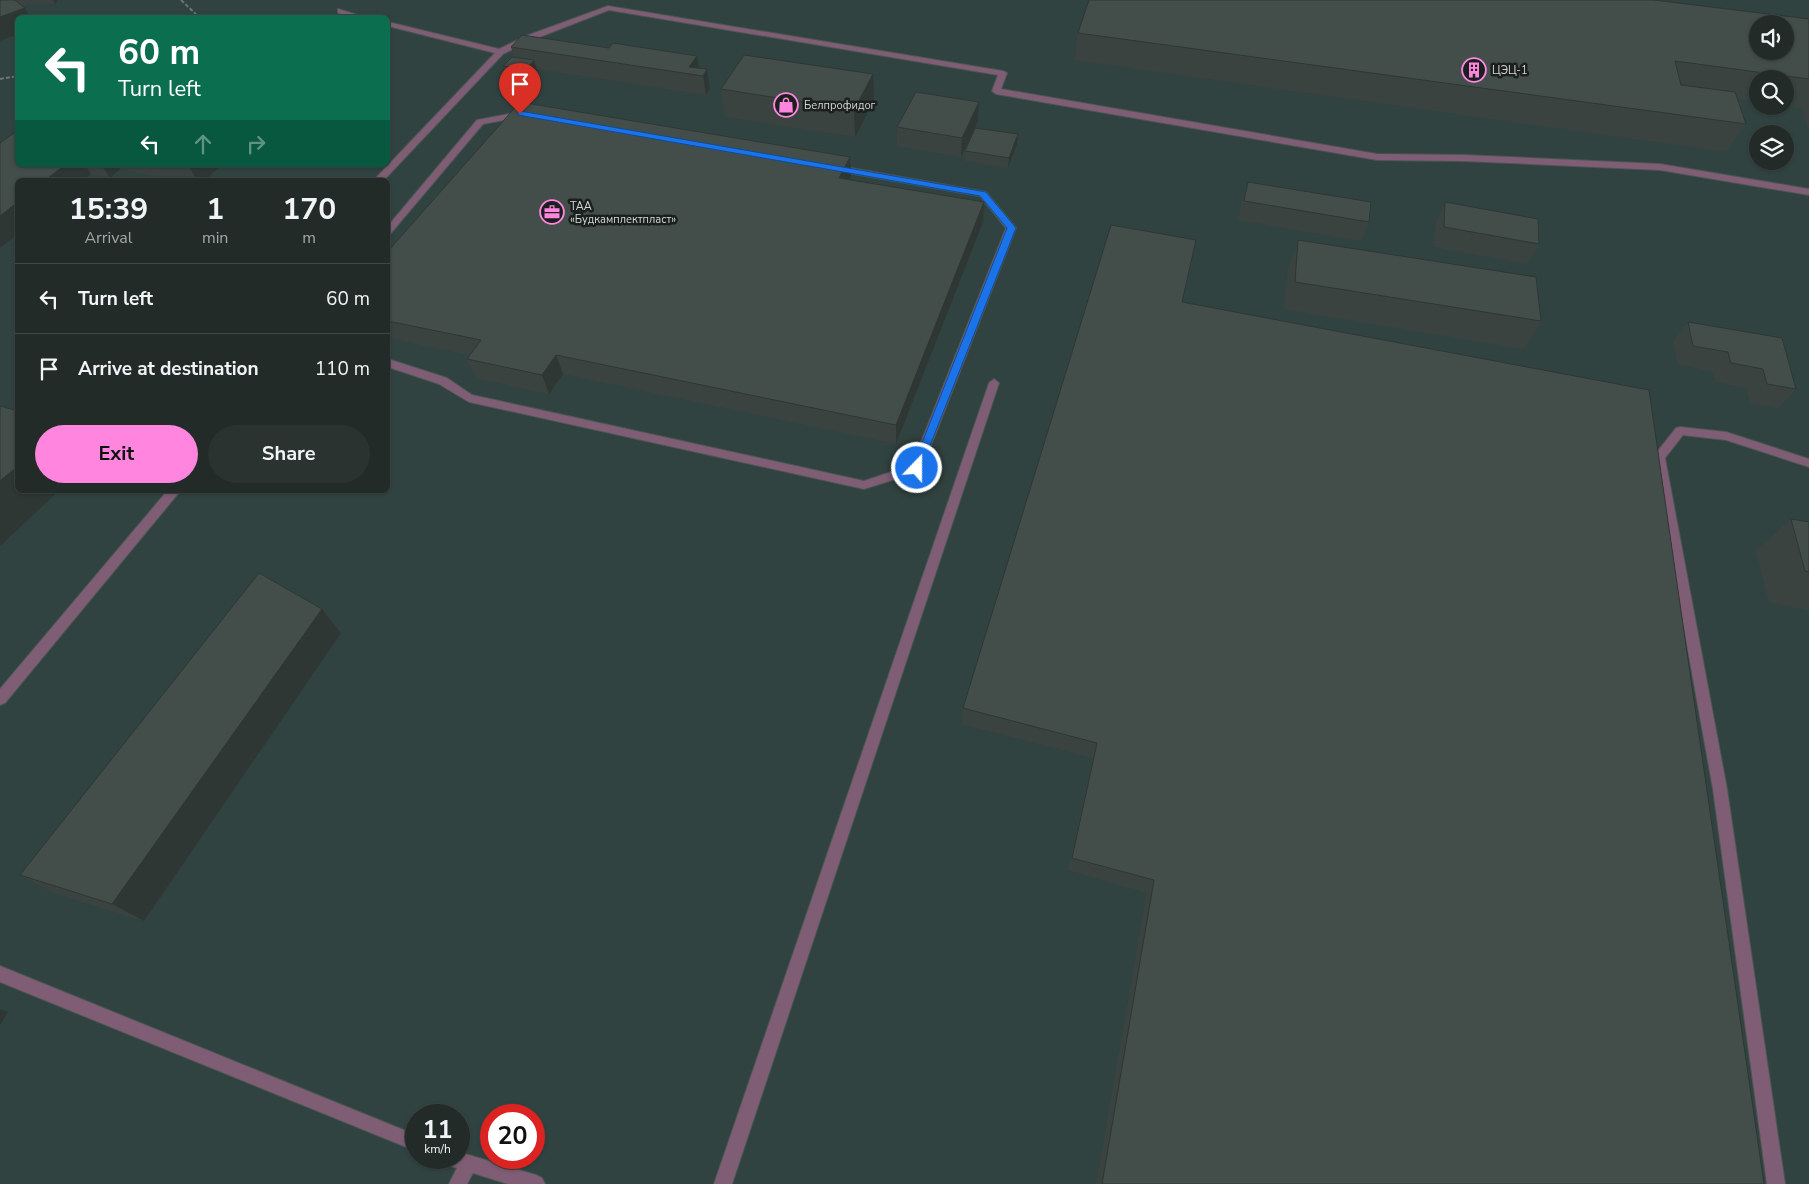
<!DOCTYPE html>
<meta charset="utf-8">
<style>
:root{--surface:#232b29;--page:#2b3331;--text:#f1f3f6;--muted:#a3a7a8;--line:#404746;--accent:#ff85df}
body{margin:0;font-family:"Nunito Sans",sans-serif;background:var(--page);color:var(--text);height:100vh;display:flex;flex-direction:column;font-size:19px;white-space:nowrap}
*{box-sizing:border-box;margin:0}
p{font-size:16px;color:var(--muted)}
.icon{flex:none;width:28px;height:28px;fill:none;stroke:currentColor;stroke-width:2;stroke-linecap:round;stroke-linejoin:round}
.map{position:relative;flex:1;overflow:hidden}
.panel{position:absolute;left:15px;top:178px;width:375px;height:315px;display:flex;flex-direction:column;background:var(--surface);border-radius:8px;box-shadow:0 1px 4px #0004,0 0 0 1px var(--line)}
.panel>*{flex:none}
.guide{position:absolute;left:15px;top:15px;width:375px;height:152px;border-radius:8px;box-shadow:0 1px 4px #0004,0 0 0 1px var(--line);background:#0b6e4f;color:#fff;overflow:hidden}
.tools{position:absolute;left:1749px;top:15px;display:grid;gap:10px}
.tools a{display:grid;place-items:center;width:45px;height:45px;border-radius:50%;background:var(--surface);box-shadow:0 1px 4px #0004,0 0 0 1px var(--line);font-size:25px}
.speed{position:absolute;left:405px;top:1104px;display:flex;gap:10px;font-size:25px;font-weight:700;text-align:center}
.speed>*{display:grid;place-content:center;width:65px;height:65px;border-radius:50%;background:var(--surface);box-shadow:0 1px 4px #0004,0 0 0 1px var(--line);line-height:1}
.speed small{font-size:12px;font-weight:400}
.speed .limit{border:8px solid #d22;background:#fff;color:#111}
.pin{position:absolute;display:grid;place-items:center;width:42px;height:42px;color:#fff;margin:-51px -21px;border-radius:50% 50% 50% 0;rotate:-45deg;box-shadow:0 0 5px #0007}
.pin .icon{rotate:45deg}
.me{position:absolute;width:55px;margin:-28px;rotate:22deg;stroke-linejoin:round;filter:drop-shadow(0 0 4px #0008)}
.turn{display:flex;align-items:center;gap:18px;height:105px;padding:0 20px;font-size:22px}
.turn .icon{width:65px;height:65px;stroke-width:2.5}
.turn b{display:block;font-size:35px;line-height:42px}
.lanes{display:flex;align-items:center;height:48px;padding:0 20px;background:#0003;justify-content:center;gap:25px;direction:ltr}
.lanes .off{opacity:.35}
.eta{display:flex;justify-content:space-evenly;align-items:center;height:85px;text-align:center}
.eta b{font-size:30px;font-weight:700;line-height:35px}
.button{display:flex;gap:10px;margin-top:auto;padding:10px 20px}
.button a{flex:1;height:58px;border-radius:30px;background:var(--accent);color:#111;font-size:20px;font-weight:700;line-height:58px;text-align:center}
.button a+a{background:var(--page);color:var(--text)}
ul{padding:0;list-style:none}
li{display:flex;align-items:center;gap:15px;height:70px;padding:0 20px;border-top:1px solid var(--line)}
li div{flex:1}
li b{display:block;font-size:19px}
li em{font-style:normal}
.map>svg:first-child{display:block}
</style>
<div class="map">
<svg width="1809" height="1184" viewBox="0 0 1809 1184">
<rect width="100%" height="100%" fill="#2f3937"/>
<path fill="#314340" fill-rule="evenodd" d="M0 0H1809V1184H0ZM18 18H388V165H18ZM1758 24H1785V51H1758ZM1758 79H1785V106H1758ZM1758 134H1785V161H1758ZM18 180H388V490H18ZM416 1115H459V1158H416ZM491 1115H534V1158H491Z"/>
<g fill="none" stroke-linecap="round" stroke-linejoin="round">
<g stroke="#4c5654" stroke-width="2">
<g id="minor">
<path d="M608 6 1003 71 1007 73 1001 89 1377 154 1464 155 1660 164 1809 189V195L1660 170 1464 161 1377 160 996 94 992 91 998 75 609 10 532 40 503 54 384 180H374L495 53 388 26V22L499 49 526 36Z"/>
<path d="M338 9 368 18H354L338 13Z"/>
<path d="M524 111 528 114 527 116 483 124 391 233 388 234V226L477 120Z"/>
<path d="M834 165 986 192 1016 228 921 471 864 489 469 402 439 384 388 367V359L447 378 472 395 864 481 912 465 1006 228 980 196 831 170V166Z"/>
<path d="M994 379 999 383 732 1184H714L989 383Z"/>
<path d="M1680 427 1726 432 1809 459V467L1726 440 1683 435 1665 458 1727 789 1785 1184H1767L1713 789 1653 457 1676 428Z"/>
<path d="M168 490H181L5 703 0 705V689Z"/>
<path d="M0 966 416 1135V1151L0 982Z"/>
<path d="M459 1152 536 1175 542 1178 545 1184H508L473 1173 467 1184H449L457 1168 445 1164 442 1158H459Z"/>
</g>
</g>
<g stroke="#6d7674" stroke-width="2" stroke-dasharray="4 2" stroke-linecap="butt">
<path d="M181 0 200 18"/>
<path d="M0 79 18 76"/>
</g>
<use href="#minor" fill="#7f5e75" fill-rule="evenodd"/>
</g>
<g fill="#3a4340">
<path d="M0 0H58L55 4 21 5 25 8 31 18H18Z"/>
<path d="M1809 19V127H1808L1801 108 1785 106V79H1758V102L1738 99 1746 124 1726 152 1074 60 1078 33Z"/>
<path d="M511 47 707 69 710 89 706 95 537 69V70L529 80 506 76 503 66 514 57Z"/>
<path d="M721 89 874 101 855 137 725 117Z"/>
<path d="M979 102 978 121 961 157 897 146V127Z"/>
<path d="M0 143 18 165H222L205 180H174L120 169 110 178 91 174 84 180H18V234L0 248Z"/>
<path d="M1017 144 1008 168 965 161V151Z"/>
<path d="M850 157 851 176 849 180 984 202 983 222 896 444 563 374 549 394 475 378 467 359 470 355 388 338V251Z"/>
<path d="M1248 182 1369 222 1361 241 1238 220 1242 201Z"/>
<path d="M1445 202 1539 244 1528 264 1434 247 1436 222Z"/>
<path d="M1298 240 1541 321 1524 349 1284 309 1288 268Z"/>
<path d="M1182 302 1764 1184H1096L1147 893 1068 870 1093 758 962 724 963 708Z"/>
<path d="M1688 322 1796 389 1778 408 1750 403 1746 388 1715 382 1712 371 1678 365 1673 341Z"/>
<path d="M1791 519 1809 522V611L1769 602 1756 551Z"/>
<path d="M322 609 341 633 144 921 54 893 20 875Z"/>
</g>
<g fill="#2f3734">
<path d="M53 0H58L55 4Z"/>
<path d="M25 8 31 18H18V34L0 41V17Z"/>
<path d="M697 56 700 75 689 67Z"/>
<path d="M534 60 537 70 529 80 526 70Z"/>
<path d="M707 69 710 89 706 95 703 76Z"/>
<path d="M873 74 874 101 855 137 854 110Z"/>
<path d="M979 102 978 121 961 157 962 138Z"/>
<path d="M1018 134 1017 144 1008 168 1009 158Z"/>
<path d="M850 157 851 176 840 197 839 178Z"/>
<path d="M65 165H85L91 174 84 180H45Z"/>
<path d="M102 165H117L120 169 110 178Z"/>
<path d="M188 165H222L205 180H197Z"/>
<path d="M18 202V234L0 248V216Z"/>
<path d="M984 202 983 222 896 444V425Z"/>
<path d="M556 355 563 374 549 394 542 375Z"/>
<path d="M18 466V490H60L0 546V481Z"/>
<path d="M322 609 341 633 144 921 112 904Z"/>
<path d="M0 1009 8 1012 0 1025Z"/>
</g>
<g fill="#434e4b" stroke="#2f3734" fill-rule="evenodd">
<path d="M0 0H15L25 8 0 17Z"/>
<path d="M1089 0H1654L1809 19V79L1675 61 1681 85 1735 92 1746 124 1078 33ZM1758 24H1785V51H1758Z"/>
<path d="M522 35 609 48 613 43 697 56 689 67 707 69 703 76 511 47Z"/>
<path d="M744 55 873 74 854 110 721 89Z"/>
<path d="M512 57 534 60 526 70 503 66Z"/>
<path d="M916 92 979 102 962 138 897 127Z"/>
<path d="M520 102 850 157 839 178 984 202 896 425 556 355 542 375 467 359 481 340 388 321V251Z"/>
<path d="M975 128 1018 134 1009 158 965 151Z"/>
<path d="M18 130V165H65L45 180H18V202L0 216V143Z"/>
<path d="M1248 182 1371 202 1369 222 1244 201Z"/>
<path d="M1445 202 1538 219 1539 244 1444 227Z"/>
<path d="M1111 225 1196 240 1182 302 1649 390 1764 1184H1102L1154 880 1072 858 1097 743 963 708Z"/>
<path d="M1298 240 1536 277 1541 321 1295 282Z"/>
<path d="M1688 322 1782 338 1796 389 1767 384 1763 369 1731 363 1728 352 1693 346Z"/>
<path d="M0 406 18 411V466L0 481Z"/>
<path d="M1791 519 1809 522V572L1805 571Z"/>
<path d="M259 573 322 609 112 904 20 875Z"/>
</g>
<path fill="#1a73e8" stroke="#114b97" d="M520 111 986 192 1016 228 920 471 917 472 912 468 1007 228 980 196 518 115V112Z"/>
<defs>
<g id="building-ring" transform="scale(1.25)"><circle r="9.5" fill="#1b1f1e" stroke="#ff85df" stroke-width="1.5"/><path d="M-4-6H4V6H1V3H-1V6H-4ZM-2.5-4.3h1.7v1.8h-1.7ZM.8-4.3h1.7v1.8H.8ZM-2.5-1h1.7V.8h-1.7ZM.8-1h1.7V.8H.8Z" fill="#ff85df"/></g>
<g id="shop-ring" transform="scale(1.25)"><circle r="9.5" fill="#1b1f1e" stroke="#ff85df" stroke-width="1.5"/><path d="M-5-2.5h2.3a2.7 3.5 0 0 1 5.4 0H5L5.5 6h-11ZM-1.5-2.5h3a1.5 2.3 0 0 0-3 0Z" fill="#ff85df"/></g>
<g id="office-ring" transform="scale(1.25)"><circle r="9.5" fill="#1b1f1e" stroke="#ff85df" stroke-width="1.5"/><path d="M-6-3h4V-5.5h4V-3h4V5H-6ZM-1-4.5V-3h2v-1.5ZM-6 0V1H6V0Z" fill="#ff85df"/></g>
</defs>
<g fill-rule="evenodd">
<use href="#building-ring" x="1474" y="70"/>
<use href="#shop-ring" x="786" y="105"/>
<use href="#office-ring" x="552" y="212"/>
</g>
<g text-anchor="middle" dominant-baseline="central" stroke-width="5" stroke-linejoin="round" paint-order="stroke">
<g font-size="11" fill="#d2d9d7" stroke="#1b1f1e" text-anchor="start">
<text x="1492" y="70">ЦЭЦ-1</text>
<text x="804" y="105">Белпрофидог</text>
<text x="570" y="206">ТАА<tspan x="570" dy="13">«Будкамплектпласт»</tspan></text>
</g>
</g>
</svg>
<div class="tools">
<a><svg class="icon" aria-label="sound" viewBox="0 0 24 24"><path d="M4 9h4l5-4v14l-5-4H4zM17 9q2 3 0 6"/></svg></a>
<a><svg class="icon" aria-label="search" viewBox="0 0 24 24"><circle cx="10" cy="10" r="6"/><path d="M15 15l6 6"/></svg></a>
<a><svg class="icon" aria-label="layers" viewBox="0 0 24 24"><path d="M12 4l9 5-9 5-9-5zM3 14l9 5 9-5"/></svg></a>
</div>
<div class="speed"><div>11<small>km/h</small></div><div class="limit">20</div></div>
<div class="pin" style="left:520px;top:114px;background:#d93025"><svg class="icon" aria-label="arrive" viewBox="0 0 24 24"><path d="M6 21V4h12l-3 4 3 4H6"/></svg></div>
<svg class="me" style="left:917px;top:468px" viewBox="-20 -20 40 40"><circle r="17" fill="#1a73e8" stroke="#fff" stroke-width="3"/><path d="M0-11L8 9 0 5-8 9z" fill="#fff"/></svg>
<div class="guide">
<div class="turn"><svg class="icon" aria-label="left" viewBox="0 0 24 24"><path d="M17 20v-9H6M10 6l-5 5 5 5"/></svg><div><b>60 m</b>Turn left</div></div>
<div class="lanes"><svg class="icon" aria-label="left" viewBox="0 0 24 24"><path d="M17 20v-9H6M10 6l-5 5 5 5"/></svg><svg class="icon off" aria-label="ahead" viewBox="0 0 24 24"><path d="M12 20V5M6 11l6-6 6 6"/></svg><svg class="icon off" aria-label="right" viewBox="0 0 24 24"><path d="M7 20v-9h11M14 6l5 5-5 5"/></svg></div>
</div>
<section class="panel">
<div class="eta">
<div><b>15:39</b><p>Arrival</p></div>
<div><b>1</b><p>min</p></div>
<div><b>170</b><p>m</p></div>
</div>
<ul>
<li><svg class="icon" aria-label="left" viewBox="0 0 24 24"><path d="M17 20v-9H6M10 6l-5 5 5 5"/></svg><div><b>Turn left</b></div><em>60 m</em></li>
<li><svg class="icon" aria-label="arrive" viewBox="0 0 24 24"><path d="M6 21V4h12l-3 4 3 4H6"/></svg><div><b>Arrive at destination</b></div><em>110 m</em></li>
</ul>
<div class="button"><a>Exit</a><a>Share</a></div>
</section>
</div>
